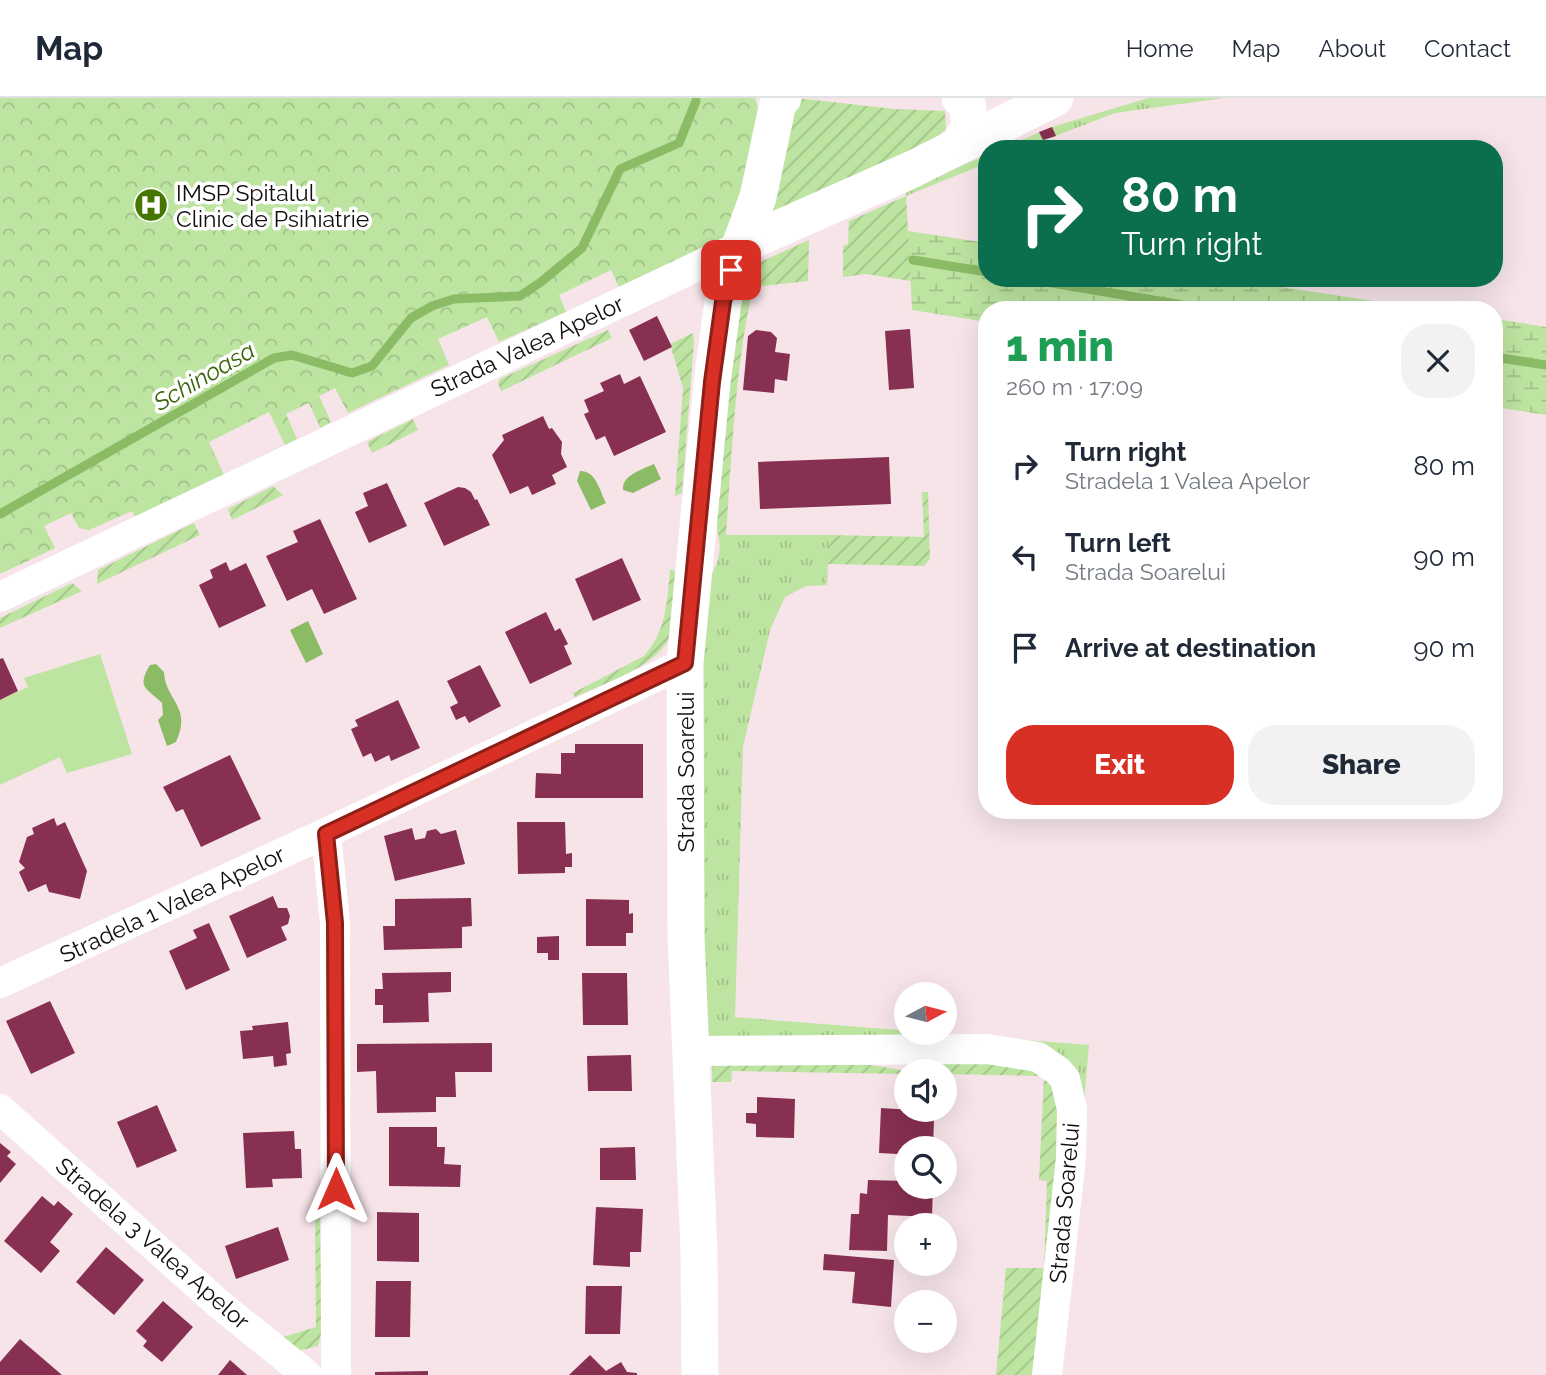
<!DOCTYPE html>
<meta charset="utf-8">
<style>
:root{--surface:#fff;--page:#f2f2f3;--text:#1f2937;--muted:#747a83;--line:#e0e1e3;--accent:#d93025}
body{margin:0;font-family:Raleway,sans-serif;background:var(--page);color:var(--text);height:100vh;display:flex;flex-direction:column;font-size:26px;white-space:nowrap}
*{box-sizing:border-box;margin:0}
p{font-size:23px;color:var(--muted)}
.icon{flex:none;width:38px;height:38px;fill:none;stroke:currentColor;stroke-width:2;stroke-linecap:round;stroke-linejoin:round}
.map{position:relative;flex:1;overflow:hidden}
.sheet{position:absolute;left:978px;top:203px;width:525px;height:518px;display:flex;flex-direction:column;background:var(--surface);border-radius:28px;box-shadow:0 7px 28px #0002}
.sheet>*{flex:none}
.hud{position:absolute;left:978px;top:42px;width:525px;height:147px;border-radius:28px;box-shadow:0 7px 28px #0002;background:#0b6e4f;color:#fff;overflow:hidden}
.needle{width:46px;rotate:83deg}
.fabs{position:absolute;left:894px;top:884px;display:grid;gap:14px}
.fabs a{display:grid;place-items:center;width:63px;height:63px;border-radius:50%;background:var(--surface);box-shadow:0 7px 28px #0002;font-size:35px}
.pin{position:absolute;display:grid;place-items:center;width:60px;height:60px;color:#fff;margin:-30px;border-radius:14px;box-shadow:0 4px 10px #0006}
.me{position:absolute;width:77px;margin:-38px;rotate:0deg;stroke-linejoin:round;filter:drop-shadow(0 0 5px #0008)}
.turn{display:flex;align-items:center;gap:24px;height:147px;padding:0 28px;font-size:32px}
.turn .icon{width:91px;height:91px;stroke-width:2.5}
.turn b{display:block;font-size:49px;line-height:60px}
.round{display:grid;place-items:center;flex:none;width:74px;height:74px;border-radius:28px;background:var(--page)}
.overview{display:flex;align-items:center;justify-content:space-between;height:119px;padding:0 28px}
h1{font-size:42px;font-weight:800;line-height:52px;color:#1e9e55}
.cta{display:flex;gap:14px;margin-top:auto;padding:14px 28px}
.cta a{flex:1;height:80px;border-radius:28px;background:var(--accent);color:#fff;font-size:28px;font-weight:800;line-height:80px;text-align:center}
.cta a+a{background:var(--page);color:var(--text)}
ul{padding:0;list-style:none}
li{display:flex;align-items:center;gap:21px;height:91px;padding:0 28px}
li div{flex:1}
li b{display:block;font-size:26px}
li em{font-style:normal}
header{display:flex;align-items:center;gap:42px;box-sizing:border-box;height:98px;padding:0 35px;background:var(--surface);border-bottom:2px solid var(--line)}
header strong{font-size:33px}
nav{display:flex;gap:38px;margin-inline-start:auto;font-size:24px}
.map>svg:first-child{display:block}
</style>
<header>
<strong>Map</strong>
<nav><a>Home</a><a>Map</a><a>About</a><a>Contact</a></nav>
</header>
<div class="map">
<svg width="1546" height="1277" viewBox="0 0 1546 1277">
<defs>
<pattern id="grass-tufts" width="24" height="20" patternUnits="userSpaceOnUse" patternTransform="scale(1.75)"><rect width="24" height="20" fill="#bde4a0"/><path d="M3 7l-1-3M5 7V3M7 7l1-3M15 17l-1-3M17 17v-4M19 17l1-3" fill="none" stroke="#a1c289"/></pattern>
<pattern id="forest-crowns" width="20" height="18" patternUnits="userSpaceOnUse" patternTransform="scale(1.75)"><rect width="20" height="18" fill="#bde4a0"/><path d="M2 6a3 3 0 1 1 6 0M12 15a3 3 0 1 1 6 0" fill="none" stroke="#a1c289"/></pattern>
<pattern id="wetland-marsh" width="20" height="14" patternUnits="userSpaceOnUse" patternTransform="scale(1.75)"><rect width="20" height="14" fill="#bde4a0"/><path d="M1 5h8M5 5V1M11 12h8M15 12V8" fill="none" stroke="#a1c289"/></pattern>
<pattern id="garden-furrows" width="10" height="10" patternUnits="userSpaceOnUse" patternTransform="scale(1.75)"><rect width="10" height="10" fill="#bde4a0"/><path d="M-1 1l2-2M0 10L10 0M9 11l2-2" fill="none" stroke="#a1c289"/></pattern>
</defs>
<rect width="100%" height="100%" fill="#f6e4e9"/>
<g fill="url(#grass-tufts)">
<path d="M1148 0H1224L1115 15 1022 51H1001L1052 29Z"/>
<path d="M987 57V65L906 98 907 90Z"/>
<path d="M718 437H829L827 487 806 488 785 499 770 532 743 649 735 919 1089 947 1083 1016 1075 974 708 942 698 843 703 493C713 473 724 459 718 437Z"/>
</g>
<path fill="url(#forest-crowns)" d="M0 0H755L759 14 732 130 718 145 619 189 611 172 559 197 566 214 499 244 487 219 438 241 449 267 348 315 335 290 319 298 331 324 320 330 309 305 286 316 297 341 285 347 269 314 209 344 224 377 136 421 132 413 89 432 79 430 71 415 44 428 55 450 0 476Z"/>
<g fill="url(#wetland-marsh)">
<path d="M908 133 987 145V180H1223L1432 212H987V224L912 212Z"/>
<path d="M1495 221 1546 229V317L1495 309Z"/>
</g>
<g fill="url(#garden-furrows)">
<path d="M795 0 895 11 945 13 946 31 938 38 846 85 773 114 769 105Z"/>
<path d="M906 98 911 183 866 176 843 179V148L848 146 849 123Z"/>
<path d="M809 142 808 183 753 189C735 270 732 354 726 437H718L713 402 720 399C725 322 731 245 749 169Z"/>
<path d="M608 232 612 240 501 293 498 285 500 281Z"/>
<path d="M693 235 694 244 682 395 675 398 683 290 670 246Z"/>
<path d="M413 321 418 332 372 355 367 344Z"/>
<path d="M273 388 283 397 232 422 228 411Z"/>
<path d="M922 394H928L930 461 924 468 827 466 829 437 924 439Z"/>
<path d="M194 425 200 437 97 486 98 472Z"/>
<path d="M670 471 675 473C674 492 677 515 672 533 663 567 605 585 575 599L573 595 644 558C667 532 667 504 670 471Z"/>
<path d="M72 485 82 493 0 530V520Z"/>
<path d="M929 958 1036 963 1062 992 1043 1277H996L1006 1170H1044L1047 1083 1039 1082 1044 978 945 976V973H930Z"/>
<path d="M843 962 901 972 902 976 732 973 731 984H712V964Z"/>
<path d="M315 1106H320L322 1233 318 1248 293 1254 280 1240 316 1229Z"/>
</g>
<path fill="#bde4a0" d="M100 556 132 656 67 675 60 659 0 687V602L28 589 24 580Z"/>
<g fill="#8cbb66">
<path d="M654 366 661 381 633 395 623 392C622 377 641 372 654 366Z"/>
<path d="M580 373C596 373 599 391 606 405L591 412 577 383Z"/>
<path d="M308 523 323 556 306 565 290 532Z"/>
<path d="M156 566 164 574C165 602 193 609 176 644L167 648 158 622 163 617 162 605C147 590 136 590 150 567Z"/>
</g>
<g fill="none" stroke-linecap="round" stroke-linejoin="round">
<g stroke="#8cbb66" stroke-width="9">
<path d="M913 162 987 174"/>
<path d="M1023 180 1212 212"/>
<path d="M1494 259 1546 267"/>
<path d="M0 416 274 260 292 257 352 275 372 268 411 220 432 208 454 201 520 198 541 184 582 150 620 71 679 45 696 3"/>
</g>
</g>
<g fill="#883052">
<path d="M1052 29 1056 38 1043 42 1039 34Z"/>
<path d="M657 218 672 249 644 263 629 232Z"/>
<path d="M910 231 914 290 889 292 885 233Z"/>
<path d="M756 232 771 234 777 240 775 254 790 256 787 283 775 281 774 295 743 292 748 238Z"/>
<path d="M620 276 624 286 640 278 666 334 614 358 605 338 596 342 584 316 589 314 584 302 604 293 600 285Z"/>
<path d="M543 318 549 331 552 330 562 344 561 356 567 369 552 377 556 386 532 397 528 388 510 396 492 357 504 342 502 337Z"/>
<path d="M889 359 891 406 760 411 758 364Z"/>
<path d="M387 385 407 428 369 445 355 414 368 408 363 395Z"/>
<path d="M458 389 465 390 471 394 475 402 477 401 490 427 444 448 424 405Z"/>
<path d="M320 421 357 501 324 516 312 491 287 503 266 458 298 444 293 433Z"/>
<path d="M622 460 641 502 593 523 575 481Z"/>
<path d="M226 464 230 473 246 465 266 508 219 530 199 487 213 480 210 472Z"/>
<path d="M546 514 555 533 560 530 568 546 564 548 572 566 530 586 505 534Z"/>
<path d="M3 560 18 593 0 602V561Z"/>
<path d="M480 567 501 608 469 625 465 618 456 622 450 609 458 605 447 583Z"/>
<path d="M398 602 420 650 391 663 389 657 375 664 371 655 363 659 351 631 358 628 355 622Z"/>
<path d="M575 646H643V700H535L536 675 561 676V655H575Z"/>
<path d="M230 657 261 721 201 749 183 711 176 714 163 689Z"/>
<path d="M54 720 57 728 65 724 87 773 80 801 49 794 46 786 28 794 19 774 25 770 19 764 27 739 34 736 32 730Z"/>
<path d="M517 724H565L566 756 572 755V769H565V775L518 776Z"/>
<path d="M412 730 415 742 425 740 427 733 436 731 441 736 456 732 465 766 395 783 384 738Z"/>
<path d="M273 798 278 810H287L290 818 288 826 281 829 287 842 247 860 229 818Z"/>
<path d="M471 800 472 828 462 829V850L384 852 383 828H395V801Z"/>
<path d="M586 801 629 802V816L633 815V835H626V848H586Z"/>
<path d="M209 825 230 872 186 892 169 853 197 840 193 832Z"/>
<path d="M559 838V862H548V855H537V839Z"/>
<path d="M451 874V894L428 895 429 924 383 925V907H375V891H383L382 875Z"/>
<path d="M582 875H627L628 927H583Z"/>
<path d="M50 903 75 955 31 976 6 923Z"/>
<path d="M288 924 291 955 286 956 287 967 274 969 273 958 243 961 240 933 253 932 252 928Z"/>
<path d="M492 945V974H455L456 999H436V1014L377 1015 376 973 357 974V946Z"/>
<path d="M631 957 632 993H588L587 958Z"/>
<path d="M757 999 795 1001 794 1040 756 1039V1026L746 1025V1015H757Z"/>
<path d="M157 1007 177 1053 137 1070 117 1024Z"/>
<path d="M881 1010 913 1012V1021H934L933 1050H906V1070L896 1069 897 1056 879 1055Z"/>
<path d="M389 1029H437V1049H445L444 1066 461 1067 460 1089 389 1088Z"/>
<path d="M294 1033 295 1051H301L302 1080 272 1081 273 1089 246 1090 243 1035Z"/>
<path d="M0 1045 11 1054 7 1058 16 1066 0 1085Z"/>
<path d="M635 1049 636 1082H600V1050Z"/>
<path d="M868 1082 906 1083V1088H933L932 1119 888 1117 887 1153 849 1152 851 1116H859L860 1095 867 1096Z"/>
<path d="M42 1098 54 1108 58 1103 73 1116 50 1144 60 1153 41 1175 4 1143Z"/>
<path d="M596 1109 643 1111 641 1154H630V1169L593 1167Z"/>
<path d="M377 1114 419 1115V1164L377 1163Z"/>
<path d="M278 1129 289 1162 236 1181 225 1148Z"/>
<path d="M106 1149 144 1182 114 1217 76 1184Z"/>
<path d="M824 1156 894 1162 891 1209 852 1205 855 1174 823 1172Z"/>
<path d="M376 1183H411L410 1239H375Z"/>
<path d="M586 1188H622L620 1236H585Z"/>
<path d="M163 1203 193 1229 162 1264 143 1248 147 1243 136 1233Z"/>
<path d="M20 1241 62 1277H0V1264Z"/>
<path d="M590 1257 606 1273 621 1264 627 1274 637 1275V1277H569Z"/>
<path d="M230 1262 247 1277H218Z"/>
<path d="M428 1273V1277H375V1274Z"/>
</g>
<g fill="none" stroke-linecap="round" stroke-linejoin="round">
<g stroke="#fff" stroke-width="30">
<path d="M0 499 742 147"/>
<path d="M326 735 335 825 336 1277"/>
<path d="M0 885 326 735 685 565"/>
<path d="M690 953 987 951 1038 959 1058 973 1065 981 1072 1011 1071 1060 1047 1277"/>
<path d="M0 1011 220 1207 307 1277"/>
</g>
<g stroke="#fff" stroke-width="37">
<path d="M958 48 970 28 967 5 960 0"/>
<path d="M742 147 913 71 1055 0"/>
<path d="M700 1277 699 1154 686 838 685 565 712 284 723 204 731 172 758 99 778 5 783 0"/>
</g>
</g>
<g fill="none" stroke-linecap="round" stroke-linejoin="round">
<g stroke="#8d1f18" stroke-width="18">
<path id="route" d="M336 1091 335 825 326 736 685 565 712 284 723 204 731 172"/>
</g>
<use href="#route" stroke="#d93025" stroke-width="12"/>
</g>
<defs>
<g id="hospital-disc" transform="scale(1.75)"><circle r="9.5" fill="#447600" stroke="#fff"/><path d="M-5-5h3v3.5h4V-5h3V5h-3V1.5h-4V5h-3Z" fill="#fff"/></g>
</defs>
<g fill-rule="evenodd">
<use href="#hospital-disc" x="151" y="107"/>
</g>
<g text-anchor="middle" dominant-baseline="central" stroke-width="7" stroke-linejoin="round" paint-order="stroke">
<g font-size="23" fill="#120c0e" stroke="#fff" text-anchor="start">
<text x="176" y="94">IMSP Spitalul<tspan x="176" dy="26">Clinic de Psihiatrie</tspan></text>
</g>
<g font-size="23" fill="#120c0e" stroke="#fff">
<text transform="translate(527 248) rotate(-25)">Strada Valea Apelor</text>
<text transform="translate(685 674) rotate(-90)">Strada Soarelui</text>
<text transform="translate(172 806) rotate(-25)">Stradela 1 Valea Apelor</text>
<text transform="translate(1064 1105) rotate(-85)">Strada Soarelui</text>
<text transform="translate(153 1145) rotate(41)">Stradela 3 Valea Apelor</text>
</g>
<g font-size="24" font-style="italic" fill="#3b6508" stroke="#fff">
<text transform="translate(204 278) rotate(-30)">Schinoasa</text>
</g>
</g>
</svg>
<div class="fabs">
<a><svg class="needle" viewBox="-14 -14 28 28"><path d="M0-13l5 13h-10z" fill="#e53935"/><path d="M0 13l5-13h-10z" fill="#747a83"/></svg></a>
<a><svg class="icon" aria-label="sound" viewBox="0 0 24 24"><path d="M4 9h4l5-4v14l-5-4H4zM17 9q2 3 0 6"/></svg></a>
<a><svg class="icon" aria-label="search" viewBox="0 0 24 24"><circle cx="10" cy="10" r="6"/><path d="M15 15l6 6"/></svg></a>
<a>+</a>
<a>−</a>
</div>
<div class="pin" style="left:731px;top:172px;background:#d93025"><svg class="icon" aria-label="arrive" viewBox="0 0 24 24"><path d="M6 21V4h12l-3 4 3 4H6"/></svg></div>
<svg class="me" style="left:336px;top:1091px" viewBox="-20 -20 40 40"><path d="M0-17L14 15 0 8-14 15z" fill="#d93025" stroke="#fff" stroke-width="4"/></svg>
<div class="hud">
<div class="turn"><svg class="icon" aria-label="right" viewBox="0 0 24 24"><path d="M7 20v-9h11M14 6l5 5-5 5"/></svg><div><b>80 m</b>Turn right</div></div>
</div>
<section class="sheet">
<div class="overview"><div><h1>1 min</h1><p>260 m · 17:09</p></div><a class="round"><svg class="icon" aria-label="close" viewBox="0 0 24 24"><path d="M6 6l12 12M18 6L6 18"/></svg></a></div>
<ul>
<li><svg class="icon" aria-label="right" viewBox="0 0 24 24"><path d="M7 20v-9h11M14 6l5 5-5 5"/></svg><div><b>Turn right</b><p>Stradela 1 Valea Apelor</p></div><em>80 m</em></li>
<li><svg class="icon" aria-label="left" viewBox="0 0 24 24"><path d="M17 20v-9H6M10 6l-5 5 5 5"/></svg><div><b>Turn left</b><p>Strada Soarelui</p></div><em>90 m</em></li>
<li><svg class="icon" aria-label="arrive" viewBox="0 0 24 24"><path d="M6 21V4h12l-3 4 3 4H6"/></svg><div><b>Arrive at destination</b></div><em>90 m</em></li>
</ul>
<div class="cta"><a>Exit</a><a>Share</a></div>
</section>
</div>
